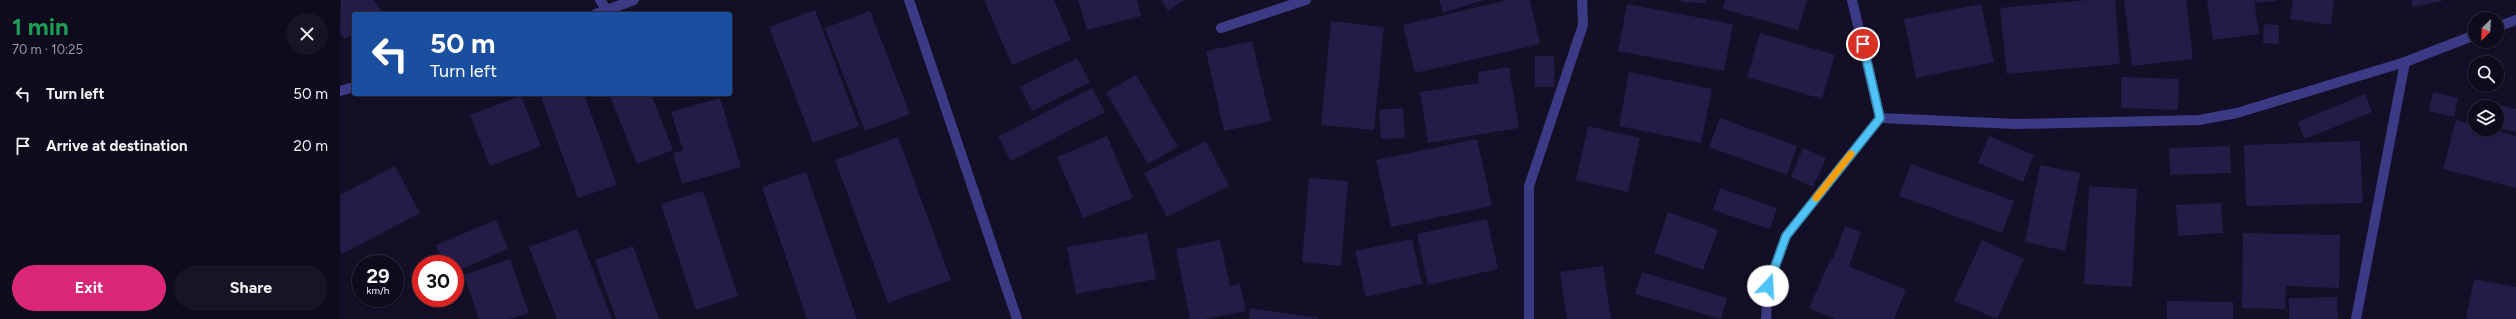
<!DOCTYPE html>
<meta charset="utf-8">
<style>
:root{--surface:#0e0b1c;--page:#171425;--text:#f1f3f6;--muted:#9b9ba3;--line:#2e2b3b;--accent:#db2777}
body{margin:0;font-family:Figtree,sans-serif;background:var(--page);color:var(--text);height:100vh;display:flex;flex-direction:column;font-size:15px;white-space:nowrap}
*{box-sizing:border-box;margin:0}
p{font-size:13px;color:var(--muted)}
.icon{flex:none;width:22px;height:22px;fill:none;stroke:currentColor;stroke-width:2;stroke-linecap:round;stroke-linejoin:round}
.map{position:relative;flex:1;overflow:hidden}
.drawer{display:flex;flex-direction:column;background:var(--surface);width:340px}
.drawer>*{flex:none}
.guide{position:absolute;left:12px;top:12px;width:380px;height:84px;border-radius:4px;box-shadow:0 1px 3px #0004,0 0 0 1px var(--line);background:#1a4fa0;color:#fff;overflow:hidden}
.needle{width:26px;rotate:204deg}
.buttons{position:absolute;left:2128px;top:12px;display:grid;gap:8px}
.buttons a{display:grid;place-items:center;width:36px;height:36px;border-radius:50%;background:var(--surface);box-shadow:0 1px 3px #0004,0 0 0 1px var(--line);font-size:20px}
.speed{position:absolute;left:12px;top:255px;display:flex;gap:8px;font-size:20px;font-weight:700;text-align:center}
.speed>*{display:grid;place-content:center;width:52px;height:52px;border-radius:50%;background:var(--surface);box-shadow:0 1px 3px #0004,0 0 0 1px var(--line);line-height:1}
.speed small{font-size:10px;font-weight:400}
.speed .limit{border:6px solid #d22;background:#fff;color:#111}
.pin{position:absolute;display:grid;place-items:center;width:34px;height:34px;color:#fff;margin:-17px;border:2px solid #fff;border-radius:50%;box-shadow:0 1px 4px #0007}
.me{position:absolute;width:44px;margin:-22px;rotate:20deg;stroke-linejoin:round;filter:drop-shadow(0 0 3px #0008)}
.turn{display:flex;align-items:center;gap:14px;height:84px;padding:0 12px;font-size:18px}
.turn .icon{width:52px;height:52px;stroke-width:2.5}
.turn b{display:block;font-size:28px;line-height:34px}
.round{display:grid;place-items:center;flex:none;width:42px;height:42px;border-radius:21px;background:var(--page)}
.overview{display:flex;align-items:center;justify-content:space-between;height:68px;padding:0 12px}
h1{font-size:24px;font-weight:700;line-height:30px;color:#1e9e55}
.primary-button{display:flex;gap:8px;margin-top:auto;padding:8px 12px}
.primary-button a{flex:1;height:46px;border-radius:24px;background:var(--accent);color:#fff;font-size:16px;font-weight:700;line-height:46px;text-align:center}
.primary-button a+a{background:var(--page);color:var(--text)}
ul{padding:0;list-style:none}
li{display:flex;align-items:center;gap:12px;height:52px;padding:0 12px}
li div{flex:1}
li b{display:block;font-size:15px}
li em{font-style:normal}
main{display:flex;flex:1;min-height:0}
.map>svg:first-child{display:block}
</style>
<main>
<section class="drawer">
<div class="overview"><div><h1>1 min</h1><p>70 m · 10:25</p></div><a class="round"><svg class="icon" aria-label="close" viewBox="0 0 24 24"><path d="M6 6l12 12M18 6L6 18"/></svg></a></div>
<ul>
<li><svg class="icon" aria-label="left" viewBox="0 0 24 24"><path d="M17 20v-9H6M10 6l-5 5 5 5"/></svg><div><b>Turn left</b></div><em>50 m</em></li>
<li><svg class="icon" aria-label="arrive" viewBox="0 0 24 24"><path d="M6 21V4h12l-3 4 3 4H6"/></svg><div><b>Arrive at destination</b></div><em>20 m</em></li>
</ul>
<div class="primary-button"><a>Exit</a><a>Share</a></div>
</section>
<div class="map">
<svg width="2176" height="319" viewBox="0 0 2176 319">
<rect width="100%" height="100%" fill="#130f26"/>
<g fill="#241b47">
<path d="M1 0H33L42 11 38 14H14V33L5 39 0 33Z"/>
<path d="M644 0H714L731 40 672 65Z"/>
<path d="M738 0H797L801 16 747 30Z"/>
<path d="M821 0H844L828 11Z"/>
<path d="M1099 0H1144L1103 13Z"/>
<path d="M1167 0H1190L1200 44 1075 73 1063 25Z"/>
<path d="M1341 0H1366V3L1341 2Z"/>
<path d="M1385 0H1467L1458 30 1383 9Z"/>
<path d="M1747 0H1775L1780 64 1667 74 1660 8Z"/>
<path d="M1784 0H1846L1853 59 1792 66Z"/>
<path d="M1867 0H1914L1919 34 1873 40Z"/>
<path d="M1915 0H1936V1L1915 3Z"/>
<path d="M1953 0H1994L1991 25 1950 19Z"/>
<path d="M2071 0H2102V1L2073 7Z"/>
<path d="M1287 4 1393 24 1384 71 1278 51Z"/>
<path d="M1641 4 1654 62 1576 78 1564 19Z"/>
<path d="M475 10 519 126 473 143 429 27Z"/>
<path d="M530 11 570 114 525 131 485 28Z"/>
<path d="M991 21 1044 27 1034 130 981 125Z"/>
<path d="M1924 24 1939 25V44L1923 43Z"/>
<path d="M1420 33 1495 55 1482 99 1407 77Z"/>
<path d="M912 41 931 121 884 131 866 51Z"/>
<path d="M1195 56H1214L1215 87H1195Z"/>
<path d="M737 58 750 82 692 111 680 87Z"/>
<path d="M1169 67 1179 128 1088 143 1080 92 1139 83 1138 72Z"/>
<path d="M1289 72 1372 89 1361 143 1279 126Z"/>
<path d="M796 75 838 147 808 164 766 92Z"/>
<path d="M1781 77 1839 79 1838 110 1781 108Z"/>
<path d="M752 88 765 112 671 161 658 137Z"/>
<path d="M2093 92 2118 98 2114 117 2089 111Z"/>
<path d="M200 94H244L277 185 238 198Z"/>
<path d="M269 94H311L333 150 297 164Z"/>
<path d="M2025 94 2032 112 1965 139 1957 122Z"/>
<path d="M181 96 201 146 150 166 130 115Z"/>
<path d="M380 98 401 167 342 184 333 153 343 150 331 112Z"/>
<path d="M2148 102 2176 109V132L2157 128V107H2147Z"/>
<path d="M1063 108 1065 138 1041 139 1039 110Z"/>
<path d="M1380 118 1457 146 1447 175 1369 147Z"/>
<path d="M2116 120 2135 125V129H2150L2176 136V188L2103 169Z"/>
<path d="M1248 126 1300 138 1288 192 1236 180Z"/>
<path d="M767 136 793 198 743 218 717 157Z"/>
<path d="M1649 136 1694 155 1683 182 1638 163Z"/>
<path d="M558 137 611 280 548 303 495 160Z"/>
<path d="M1137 139 1152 206 1051 227 1036 160Z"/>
<path d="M866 141 889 186 827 217 804 173Z"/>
<path d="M2020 141 2023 203 1906 206 1904 145Z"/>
<path d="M1890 146 1891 173 1830 175 1829 148Z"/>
<path d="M1463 148 1486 158 1473 187 1451 177Z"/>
<path d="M1571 164 1674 201 1662 233 1559 196Z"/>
<path d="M1700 165 1740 173 1725 251 1685 242Z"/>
<path d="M55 166 80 213 2 254 0 249V195Z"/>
<path d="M466 172 517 319H467L422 187Z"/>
<path d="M969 178 1008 181 1001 266 962 262Z"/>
<path d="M1749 186 1797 189 1792 287 1744 284Z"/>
<path d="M1380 188 1437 208 1430 229 1373 210Z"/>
<path d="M363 191 398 296 356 310 321 204Z"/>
<path d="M1881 203 1883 233 1838 236 1836 205Z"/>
<path d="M1328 212 1378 230 1363 270 1314 253Z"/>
<path d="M1147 219 1158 269 1088 285 1077 234Z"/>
<path d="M156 220 168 249 115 272V264H104L96 245Z"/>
<path d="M1505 226 1521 232 1509 266 1566 290 1554 319H1496L1469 308 1491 258 1493 259Z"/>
<path d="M237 229 272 319H217L189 247Z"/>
<path d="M807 233 816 279 736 294 727 247Z"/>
<path d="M1903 233 2000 235 1999 288 1946 286 1945 309 1902 308Z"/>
<path d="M1072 239 1082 284 1026 297 1015 251Z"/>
<path d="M880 240 890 286 900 284 906 311 865 319H850L836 249Z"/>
<path d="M1642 240 1684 259 1657 319 1614 301Z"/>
<path d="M293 246 319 319H276L255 260Z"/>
<path d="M170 259 189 313 169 319H139L124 275Z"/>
<path d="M1263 266 1271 319H1227L1220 272Z"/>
<path d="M1302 272 1387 298 1381 319 1295 294Z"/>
<path d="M2134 279 2176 287V319H2126Z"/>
<path d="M1997 297 1998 319H1949V298Z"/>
<path d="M1827 301 1893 302V319H1827Z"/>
<path d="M910 308 978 318V319H909Z"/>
</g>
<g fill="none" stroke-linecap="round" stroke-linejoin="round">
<g stroke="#3d3a85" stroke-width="10">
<path d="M260 0 267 10"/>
<path d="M569 0 677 319"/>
<path d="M1512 0 1540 118"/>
<path d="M256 14 294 0"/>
<path d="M2157 27 2176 20"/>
<path d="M881 28 966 0"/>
<path d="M0 91 14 87"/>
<path d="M1540 118 1676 124 1859 120 1897 113 2065 62 2135 35"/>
<path d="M1189 319V186L1243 25 1242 0"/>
<path d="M1426 319 1428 286 1446 236 1540 118"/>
<path d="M2016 319 2065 62"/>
</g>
</g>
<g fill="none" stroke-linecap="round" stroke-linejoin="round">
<g stroke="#337fa1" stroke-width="10">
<path id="route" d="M1428 286 1446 236 1540 118 1523 44"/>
</g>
<use href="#route" stroke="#4fc3f7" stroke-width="7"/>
<path stroke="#f59e0b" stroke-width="7" d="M1476 198 1511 154"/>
</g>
</svg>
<div class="buttons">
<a><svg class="needle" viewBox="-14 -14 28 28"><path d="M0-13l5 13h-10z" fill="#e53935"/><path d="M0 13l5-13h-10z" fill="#9b9ba3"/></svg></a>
<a><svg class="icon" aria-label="search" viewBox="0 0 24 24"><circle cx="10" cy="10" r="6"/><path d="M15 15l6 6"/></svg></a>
<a><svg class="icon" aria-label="layers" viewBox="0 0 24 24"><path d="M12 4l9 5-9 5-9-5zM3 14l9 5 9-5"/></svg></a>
</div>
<div class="speed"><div>29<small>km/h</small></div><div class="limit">30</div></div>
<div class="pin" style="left:1523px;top:44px;background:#d93025"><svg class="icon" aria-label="arrive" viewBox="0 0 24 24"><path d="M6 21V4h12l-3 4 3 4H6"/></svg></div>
<svg class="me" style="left:1428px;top:286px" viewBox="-20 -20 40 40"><circle r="19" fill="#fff"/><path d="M0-13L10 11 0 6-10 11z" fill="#4fc3f7"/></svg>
<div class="guide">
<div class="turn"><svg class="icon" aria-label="left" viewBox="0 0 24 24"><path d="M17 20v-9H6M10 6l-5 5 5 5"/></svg><div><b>50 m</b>Turn left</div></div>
</div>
</div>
</main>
